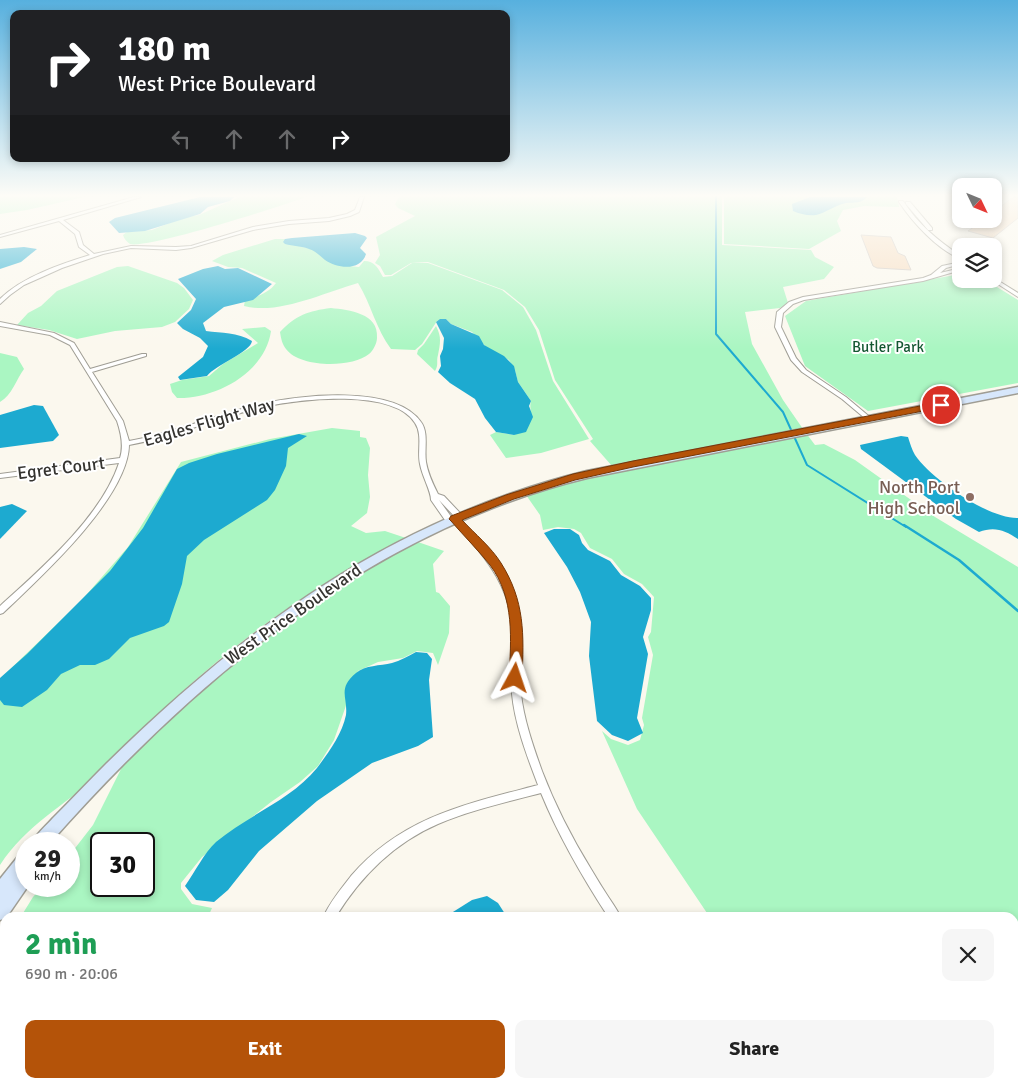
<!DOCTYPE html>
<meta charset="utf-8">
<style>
:root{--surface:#fff;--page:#f6f6f6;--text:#222;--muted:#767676;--accent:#b45309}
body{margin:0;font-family:Signika,sans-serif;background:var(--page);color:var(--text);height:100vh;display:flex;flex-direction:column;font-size:19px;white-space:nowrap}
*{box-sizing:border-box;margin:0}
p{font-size:16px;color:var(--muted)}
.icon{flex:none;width:28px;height:28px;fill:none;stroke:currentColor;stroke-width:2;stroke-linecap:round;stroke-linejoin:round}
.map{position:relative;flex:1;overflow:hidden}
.panel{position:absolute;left:0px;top:912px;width:1019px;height:176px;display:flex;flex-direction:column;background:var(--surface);border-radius:15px 15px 0 0;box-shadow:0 2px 8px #0003}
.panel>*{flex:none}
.top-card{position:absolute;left:10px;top:10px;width:500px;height:152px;border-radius:10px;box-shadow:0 2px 8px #0003;background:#202124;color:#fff;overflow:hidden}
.needle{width:32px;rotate:133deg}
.controls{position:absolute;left:952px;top:178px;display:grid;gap:10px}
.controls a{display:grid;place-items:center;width:50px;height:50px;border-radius:10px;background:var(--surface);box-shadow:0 2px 8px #0003;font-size:25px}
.speed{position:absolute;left:15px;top:832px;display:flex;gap:10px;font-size:25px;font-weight:700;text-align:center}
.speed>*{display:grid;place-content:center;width:65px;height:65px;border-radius:50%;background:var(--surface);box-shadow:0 2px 8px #0003;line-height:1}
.speed small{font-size:12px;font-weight:400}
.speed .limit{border:2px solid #111;border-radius:8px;background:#fff;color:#111}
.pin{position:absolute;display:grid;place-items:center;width:42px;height:42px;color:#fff;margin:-21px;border:2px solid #fff;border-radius:50%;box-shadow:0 1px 5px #0007}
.me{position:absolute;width:55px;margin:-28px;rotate:5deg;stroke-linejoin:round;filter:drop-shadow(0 0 4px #0008)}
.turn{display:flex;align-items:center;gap:18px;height:105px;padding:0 25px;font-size:22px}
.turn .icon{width:65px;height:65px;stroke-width:2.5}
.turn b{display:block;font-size:35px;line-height:42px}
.lanes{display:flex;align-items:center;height:48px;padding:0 25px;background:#0003;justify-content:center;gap:25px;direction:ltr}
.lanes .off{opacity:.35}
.round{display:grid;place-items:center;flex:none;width:52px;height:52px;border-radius:10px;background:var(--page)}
.summary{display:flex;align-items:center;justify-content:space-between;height:85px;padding:0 25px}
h1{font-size:30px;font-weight:800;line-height:38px;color:#1e9e55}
.primary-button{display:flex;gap:10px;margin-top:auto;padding:10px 25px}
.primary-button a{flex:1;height:58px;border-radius:10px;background:var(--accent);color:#fff;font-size:20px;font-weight:800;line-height:58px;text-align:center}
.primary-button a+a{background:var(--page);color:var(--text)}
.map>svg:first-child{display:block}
</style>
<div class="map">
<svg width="1018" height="1088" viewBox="0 0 1018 1088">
<rect width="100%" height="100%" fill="#fbf8ee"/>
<g fill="#aaf6c2" fill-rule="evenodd">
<path d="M0 197H84L27 210 0 214Z"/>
<path d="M239 197H306C282 206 148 249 130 244 127 242 124 239 123 235L127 232 152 230 182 218 199 215Z"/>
<path d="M399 197H722V245L811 250 815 257 834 267 824 279 783 287 788 303 780 308 745 312 752 344 783 400 803 429 612 466 590 441 593 439 555 380 539 330 525 307 504 290 428 262 411 263 391 275H385L380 266 375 263 380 255 376 237 415 216 398 208 395 204Z"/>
<path d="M724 197H897L899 207 864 206 843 210 837 221 841 231 809 249 724 244Z"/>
<path d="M275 239H285L286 242 314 250 349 266 359 267 364 261C375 261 378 268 383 277L392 276 412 263H428L502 290 523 307 536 330 553 381 589 439 541 453 506 458 490 435 496 432 514 435C521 430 530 426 531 418 532 412 529 408 531 401L518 382 515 370 509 360 487 348 472 332 451 324 446 319 437 321 422 344 415 350 391 349C376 329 371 304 358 283 323 293 279 315 244 306L245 300C256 297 269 293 276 283L242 268 228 267 212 261 223 255Z"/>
<path d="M128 266 177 283 184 288 193 300 189 309 175 322 162 327 115 331 77 339 49 330 17 325 28 313 41 306 57 291 117 267Z"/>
<path d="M961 274V279H984L1018 300V383L868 411 805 366 785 316 806 301Z"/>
<path d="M331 308C349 310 379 313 377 338 377 343 373 351 369 354 352 368 300 368 286 349 282 344 281 338 280 332 296 315 308 311 331 308Z"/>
<path d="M436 326C442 337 440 344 438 355 436 361 439 365 435 371L417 354 418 350 424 344Z"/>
<path d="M265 327 271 331C265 373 216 399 177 398L172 392 170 384 182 380 209 376 223 364 258 343 242 329Z"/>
<path d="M0 353 17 357 24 369C16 380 12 395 0 402Z"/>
<path d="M332 428 360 431V437L366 438 370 448 368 475 370 497 367 513 351 526 366 533 385 531 406 538C326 579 250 630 184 690 154 718 127 748 97 776 63 807 27 824 0 865V679L81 601 128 547 181 462 270 439Z"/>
<path d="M806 433 815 445 824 444 855 460 935 517 1018 567V1088H918L912 1084H1014V918L709 916 637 809 602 731 611 739 628 745 640 740 644 725 642 718 653 655 648 637 651 632 654 597 642 584 624 574 612 559 590 548 581 533 574 529 558 527 543 530 540 515 526 495 575 480Z"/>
<path d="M415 541 444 551 433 564 436 592 439 593 450 606 449 633 438 665 433 653 417 651 403 658 378 662 358 671 334 740 318 766 300 782 271 802 202 857 181 883V889L192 904 212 908 208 917 20 918 33 897 43 886H69V856L93 825 124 763 193 694 314 599ZM101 844H144V886H101Z"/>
<path d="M5 940V1084H98L94 1088H0V948Z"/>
</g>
<g fill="#1daad0">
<path d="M200 197H234L230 201 208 207 200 214 187 218 145 231 119 233 109 222 115 218Z"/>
<path d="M810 197H867C861 204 854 202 846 203 835 205 826 213 816 215 808 216 800 214 793 211L792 204Z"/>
<path d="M355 233 365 236 367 238 360 248 366 254C361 271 338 269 325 260 320 256 316 251 309 249 302 246 293 246 285 244L283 242 285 239 292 238Z"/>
<path d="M24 247 37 249 21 262 0 269V249Z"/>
<path d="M218 266 225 269 238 268 272 284 253 300 224 307 203 323 206 331C222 333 237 332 252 341 251 352 215 365 207 376L180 380 178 377 203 357 208 346 200 338 183 329 177 323 191 310 196 299 178 279 203 269Z"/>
<path d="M440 319H446L451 324 479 336 484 345 504 356 514 366 518 382 531 401 529 406 533 417 526 432 514 435 496 432 485 418 475 399 450 383 438 372 441 366 440 356 443 349 444 338 436 322Z"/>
<path d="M34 405 43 406 59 435 53 441 0 448V415Z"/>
<path d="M299 434 307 436 288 448 286 466 275 490 267 500 204 540 187 556 182 584 169 622 164 626 130 638 109 659 95 665H80L61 674 47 690 22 707 4 705 0 700V678L27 654 110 571 143 528 177 469 189 463 217 454Z"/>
<path d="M901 436 908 437C910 443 912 450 915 455 931 479 989 519 1018 518V539C1005 530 994 526 979 532L956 519 861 449 860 445Z"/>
<path d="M12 504 27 511 0 539V507Z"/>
<path d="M554 529H570L579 535 582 543 588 550 610 561 621 575 640 586 651 598V610L643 637 648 654 637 718 643 733 628 741 612 735 597 721 589 656 591 622 580 592 567 567 544 533Z"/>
<path d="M416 652 427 653 432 659 429 680 433 737 418 746 372 763 317 801 259 851 228 890 214 902 196 900 185 886C195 872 204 853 216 842 248 815 291 800 317 768 329 752 342 734 346 715 348 697 337 689 356 673 365 665 380 666 392 663 400 661 408 656 416 652Z"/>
<path d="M487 896 498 903 507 917H445L472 900Z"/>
<path d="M518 1084H614L617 1088H522Z"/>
</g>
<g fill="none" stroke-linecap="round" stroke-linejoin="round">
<path stroke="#1daad0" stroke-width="2" d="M716 197V334L783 412 807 465 906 527"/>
<path stroke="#1daad0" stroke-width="2.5" d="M904 525 959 560 1018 611"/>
</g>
<g fill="#f6dbbe" stroke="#cec7c0">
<path d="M1013 197H1018V218L993 238 968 231 985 219H994V212Z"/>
<path d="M861 235 891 237 898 253 905 256 911 270 877 268 873 266Z"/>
</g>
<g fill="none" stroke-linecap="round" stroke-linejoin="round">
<g stroke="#9f9d94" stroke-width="2">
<g id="street">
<path d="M134 197H141L63 220 79 232 83 245 94 254 131 246 176 247 191 246 253 227 289 221 329 218 347 214 355 210 360 197H364L359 212 350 216 329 221 289 224 253 230 191 248 176 250 131 248 103 254 62 268 42 277 24 285 10 295 0 304V299C22 277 61 264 90 255L79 247 75 234 59 221 0 237V235Z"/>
<path d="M899 201H903C918 224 938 241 961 256V259C938 250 913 223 899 202Z"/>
<path d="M906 202H910L932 228V230H928L906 204Z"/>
<path d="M961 262V264L946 268 940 273 961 268V270L923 281 804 300 793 304 783 313 781 327 796 358 806 370 846 397 871 418V420H867L842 399 802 372 791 360 775 327 777 312 789 302 803 297 923 278 931 275 942 266Z"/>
<path d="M994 278 1018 293V297L990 279H994Z"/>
<path d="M0 322 54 333 74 343 90 369 142 354H146V356L92 372 123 421 129 441C174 433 216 414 261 404 299 395 395 384 421 422 429 433 424 449 426 462 428 474 433 484 438 494L444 496 462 515 463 517 459 519C495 556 522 591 522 645 522 661 519 677 521 694 524 720 533 746 542 771 555 805 572 838 591 869 597 879 603 889 609 898 613 904 618 911 621 918H609C583 878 559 837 541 793 507 802 471 810 438 824 394 843 360 877 335 918H323C329 903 341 889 351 876 402 817 466 804 538 785 527 756 515 725 512 694 510 677 514 661 514 644 514 591 488 558 453 522L450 523H447L431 500C431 491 422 476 420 464 417 451 423 435 415 423 393 388 299 399 264 407 218 417 175 437 129 445 128 498 40 578 3 613L0 614V606C42 568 101 517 119 463L0 478V474L120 458C124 446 121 433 117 421L70 345 50 335 0 326ZM439 500 455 517 452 518Z"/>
<path d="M227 1084H241L240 1088H226Z"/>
<path d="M330 1084H343L344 1088H331Z"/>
<path d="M754 1084H770L771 1088H755Z"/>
</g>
</g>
<g stroke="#9f9d94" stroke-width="3">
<g id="secondary">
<path d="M1018 387V393L587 478C370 531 194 680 49 844H31C36 834 46 826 53 818 71 800 88 782 106 764 247 626 392 519 587 471Z"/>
<path d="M26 852 28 886 6 918 0 920V879L20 854Z"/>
</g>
</g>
<use href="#street" fill="#fff" fill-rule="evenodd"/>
<use href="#secondary" fill="#d7e7fb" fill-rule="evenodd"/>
</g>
<linearGradient id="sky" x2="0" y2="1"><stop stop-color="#57b0de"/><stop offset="0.56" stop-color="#fdfcf7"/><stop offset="1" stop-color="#fdfcf7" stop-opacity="0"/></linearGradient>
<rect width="1018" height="349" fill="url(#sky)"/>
<path fill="#b45309" stroke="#753606" d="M941 402 944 403V407L633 467 575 480 514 499 462 520C475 534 491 547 501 563 525 601 524 635 522 678L520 682 515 684 511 682 509 678C511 640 515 598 490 565 478 550 464 536 451 521L449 519 451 516 506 495 573 474 633 461Z"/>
<circle fill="#8d6e63" stroke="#fff" stroke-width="2" cx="970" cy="497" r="5"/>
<g text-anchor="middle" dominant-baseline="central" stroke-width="4" stroke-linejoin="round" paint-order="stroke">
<g font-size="15" fill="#145732" stroke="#fff">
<text x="888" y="347">Butler Park</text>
</g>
<g font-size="18" fill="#353431" stroke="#fff">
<text transform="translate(209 422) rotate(-16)">Eagles Flight Way</text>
<text transform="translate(61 468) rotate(-7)">Egret Court</text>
<text transform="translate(293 614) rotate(-35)">West Price Boulevard</text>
</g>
<g font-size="18" fill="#785e54" stroke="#fff" text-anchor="end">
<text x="960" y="487">North Port<tspan x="960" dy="21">High School</tspan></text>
</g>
</g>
</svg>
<div class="controls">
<a><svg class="needle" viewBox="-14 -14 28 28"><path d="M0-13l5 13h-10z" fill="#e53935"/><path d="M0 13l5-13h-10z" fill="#767676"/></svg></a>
<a><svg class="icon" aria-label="layers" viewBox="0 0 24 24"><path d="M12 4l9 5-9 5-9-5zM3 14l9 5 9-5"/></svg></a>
</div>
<div class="speed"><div>29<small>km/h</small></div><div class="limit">30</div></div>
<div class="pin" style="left:941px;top:405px;background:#d93025"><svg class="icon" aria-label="arrive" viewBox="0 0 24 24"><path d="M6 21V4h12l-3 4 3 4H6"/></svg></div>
<svg class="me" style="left:515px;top:678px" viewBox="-20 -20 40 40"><path d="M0-17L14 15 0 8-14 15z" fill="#b45309" stroke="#fff" stroke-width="4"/></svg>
<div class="top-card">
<div class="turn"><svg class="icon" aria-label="right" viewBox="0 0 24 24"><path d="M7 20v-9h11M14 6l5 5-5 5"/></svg><div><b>180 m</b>West Price Boulevard</div></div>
<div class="lanes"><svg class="icon off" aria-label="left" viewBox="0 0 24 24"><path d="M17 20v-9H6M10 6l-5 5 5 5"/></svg><svg class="icon off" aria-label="ahead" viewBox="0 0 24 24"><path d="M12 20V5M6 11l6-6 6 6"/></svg><svg class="icon off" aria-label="ahead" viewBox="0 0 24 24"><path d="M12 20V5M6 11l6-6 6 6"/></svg><svg class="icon" aria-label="right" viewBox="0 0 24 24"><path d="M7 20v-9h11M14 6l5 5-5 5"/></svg></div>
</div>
<section class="panel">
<div class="summary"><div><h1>2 min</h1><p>690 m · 20:06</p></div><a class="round"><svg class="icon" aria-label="close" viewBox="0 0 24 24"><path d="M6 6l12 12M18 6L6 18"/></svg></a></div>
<div class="primary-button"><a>Exit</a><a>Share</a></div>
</section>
</div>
